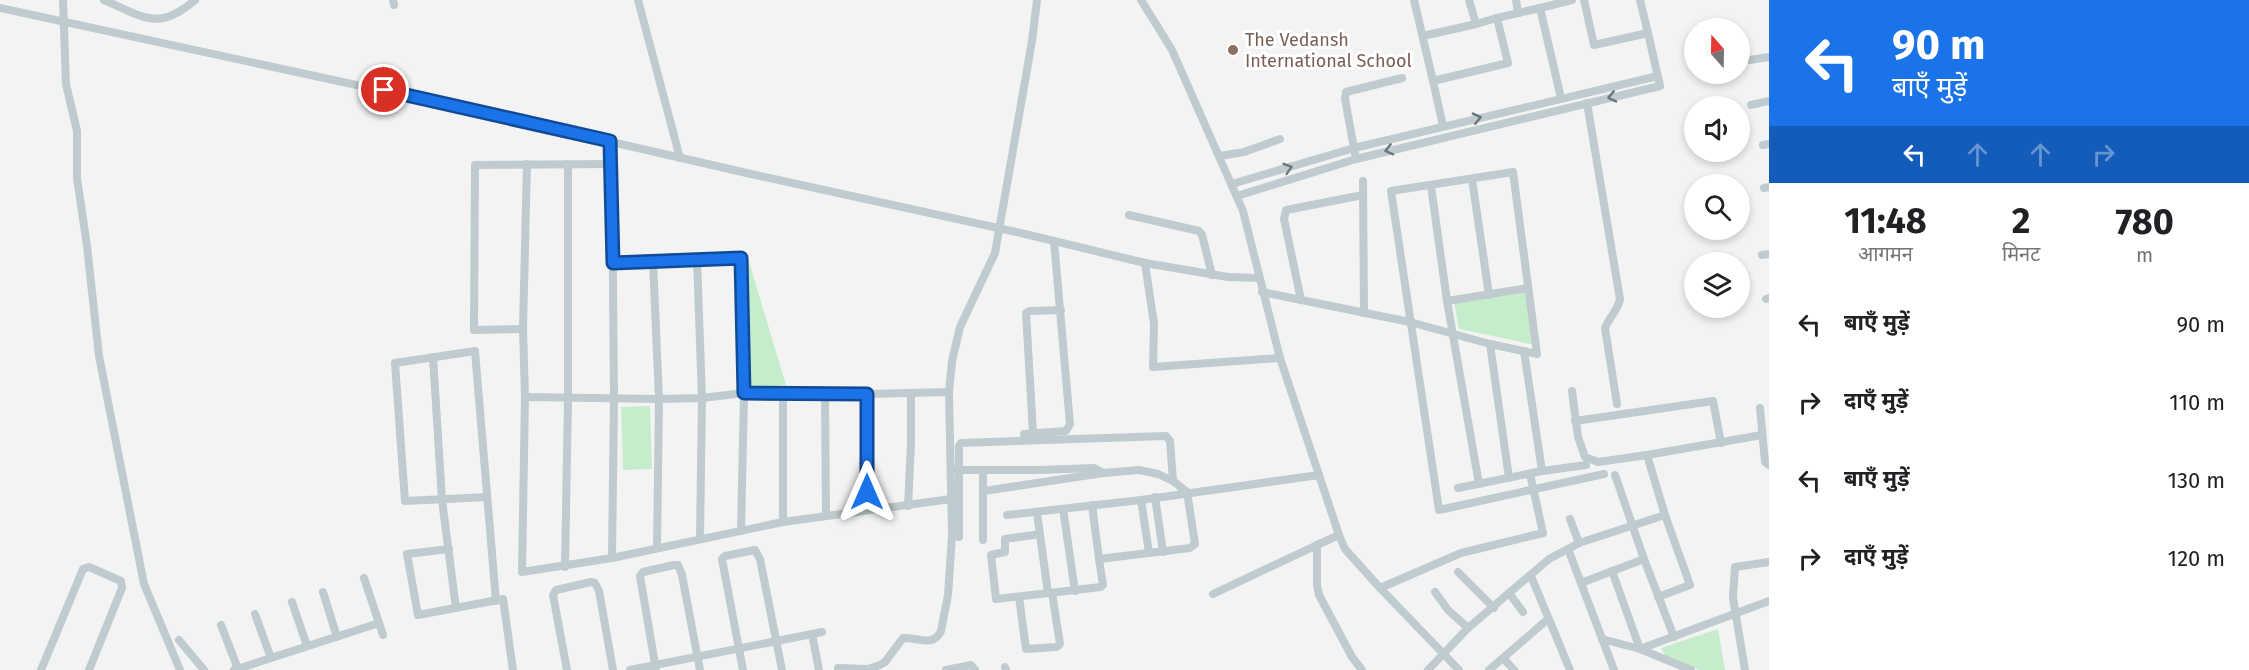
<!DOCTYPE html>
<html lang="hi">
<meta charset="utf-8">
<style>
:root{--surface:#fff;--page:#f6f6f6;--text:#202124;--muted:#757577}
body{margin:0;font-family:"Fira Sans","Noto Sans Devanagari",sans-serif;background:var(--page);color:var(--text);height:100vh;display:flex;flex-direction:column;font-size:22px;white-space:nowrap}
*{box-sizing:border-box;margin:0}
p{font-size:20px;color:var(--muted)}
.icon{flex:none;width:33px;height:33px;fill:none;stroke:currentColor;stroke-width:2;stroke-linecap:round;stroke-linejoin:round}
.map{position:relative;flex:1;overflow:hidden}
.sheet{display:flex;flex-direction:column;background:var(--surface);width:480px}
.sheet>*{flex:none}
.guide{background:#1a73e8;color:#fff;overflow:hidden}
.needle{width:39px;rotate:340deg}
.fabs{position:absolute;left:1684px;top:18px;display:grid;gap:12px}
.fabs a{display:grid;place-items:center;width:66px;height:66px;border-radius:50%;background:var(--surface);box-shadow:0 3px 9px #0003;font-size:30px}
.pin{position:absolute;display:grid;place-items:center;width:51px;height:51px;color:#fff;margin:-26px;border:3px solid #fff;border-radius:50%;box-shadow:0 2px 6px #0007}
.me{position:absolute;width:66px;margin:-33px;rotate:0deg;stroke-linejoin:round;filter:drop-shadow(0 0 4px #0008)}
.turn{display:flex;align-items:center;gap:21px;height:126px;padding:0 24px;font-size:27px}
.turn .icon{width:78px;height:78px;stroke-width:2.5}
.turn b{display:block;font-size:42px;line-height:51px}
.lanes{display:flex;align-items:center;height:57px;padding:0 24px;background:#0003;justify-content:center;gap:30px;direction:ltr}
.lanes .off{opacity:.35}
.eta{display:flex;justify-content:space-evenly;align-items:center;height:102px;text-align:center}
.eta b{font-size:36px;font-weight:700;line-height:42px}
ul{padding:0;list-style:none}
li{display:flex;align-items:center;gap:18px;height:78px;padding:0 24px}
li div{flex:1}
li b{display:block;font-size:22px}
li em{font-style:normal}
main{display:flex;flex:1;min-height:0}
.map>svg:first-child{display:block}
</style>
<main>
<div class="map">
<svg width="1769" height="670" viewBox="0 0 1769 670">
<rect width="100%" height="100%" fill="#f4f3f3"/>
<g fill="#c6edcb">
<path d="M747 255 786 385 746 388Z"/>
<path d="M1527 289 1535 345 1459 329 1454 302Z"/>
<path d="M650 406 652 469 623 470 621 407Z"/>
<path d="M1718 629 1725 670H1700L1665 656 1661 648Z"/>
</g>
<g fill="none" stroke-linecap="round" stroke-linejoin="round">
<g stroke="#bfcbce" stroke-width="8">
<path d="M63 0 66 84 77 131V178L87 246 99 356 144 584 180 670"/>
<path d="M104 0C144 17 158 32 195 0"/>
<path d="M393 0 394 5"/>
<path d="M638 0 680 158"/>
<path d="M1141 0 1172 50 1243 211 1280 358 1339 535 1345 549 1380 588 1459 670"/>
<path d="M1414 0 1433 81"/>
<path d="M1516 0 1518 13"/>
<path d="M1640 0 1648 33"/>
<path d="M0 8 477 111 751 174 1025 234 1145 263 1228 277 1259 278"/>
<path d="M1497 18 1540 8"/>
<path d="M1423 36 1476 24"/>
<path d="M1750 60 1769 57"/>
<path d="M1561 98 1540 8 1572 0"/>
<path d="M1587 103 1620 299C1617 312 1610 316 1605 328L1617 404"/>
<path d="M1751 105 1769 101"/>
<path d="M1443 126 1433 81 1508 63 1497 18 1476 24 1469 0"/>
<path d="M610 141 612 164 614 399 612 558"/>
<path d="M1763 145 1769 144"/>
<path d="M1220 156 1244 152 1280 139"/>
<path d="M1356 159 1345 99 1346 92 1402 78"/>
<path d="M527 164 523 329 525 397 522 572 612 558 783 522 951 499"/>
<path d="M1472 179 1489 295"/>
<path d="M1363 181 1364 313"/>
<path d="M1232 184 1354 148 1658 76"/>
<path d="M1431 186 1447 301 1479 484"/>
<path d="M1764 188 1769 187"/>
<path d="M1237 196 1356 159 1660 86 1648 33 1594 45 1584 0"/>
<path d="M1129 215 1199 231 1202 235 1212 275"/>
<path d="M1762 255 1769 254"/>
<path d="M697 260 702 398 700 539"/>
<path d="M653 261 659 399 657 548"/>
<path d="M613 263 741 258 744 393 741 531"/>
<path d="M1145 263 1154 324 1153 367 1280 358"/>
<path d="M1262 292 1410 322 1490 344 1537 354 1513 172 1391 191 1439 510 1604 474"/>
<path d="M1766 299 1769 298"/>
<path d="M1301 300 1284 219 1286 210 1363 195"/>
<path d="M1447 301 1528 288"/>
<path d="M523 329 474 330 475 165 612 164"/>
<path d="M1490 344 1509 478"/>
<path d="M1524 351 1542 471"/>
<path d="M433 357 442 500 456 608"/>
<path d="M1572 391 1578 437 1585 457 1598 462 1647 455 1665 515"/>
<path d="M825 395 826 516"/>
<path d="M525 397 659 399 702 398 744 393 867 394 949 392"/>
<path d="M1760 408 1765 462 1769 465"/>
<path d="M1575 421 1713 401 1721 443"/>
<path d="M1033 433 1026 313 1030 311 1061 310"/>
<path d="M1024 434 1066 431 1070 424 1054 241"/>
<path d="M1647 455 1762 435"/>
<path d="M956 470H1039L1094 468 1103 473"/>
<path d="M1615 475 1644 559 1674 637"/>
<path d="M1458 488 1542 471 1586 465"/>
<path d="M984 491 1103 473 1139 470 1158 474 1173 481 1187 492 1195 544 1190 548 1099 559 1103 585 1101 587 996 599 991 555 1005 552V539L1040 534"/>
<path d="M487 497 405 501 395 363 475 351 496 601"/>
<path d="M1155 497 1163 552"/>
<path d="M1141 500 1149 553"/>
<path d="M1092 505 1099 559"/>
<path d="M908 506 911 444V393"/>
<path d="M1063 509 1075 591"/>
<path d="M867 510V394"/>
<path d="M1037 513 1048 593"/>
<path d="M1007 515 1141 500 1319 475"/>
<path d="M1570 519 1579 543"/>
<path d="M783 522V393"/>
<path d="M1339 535 1317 545V585L1319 595 1352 657 1362 670"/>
<path d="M959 537V446L961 443 1166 436 1170 441 1173 481"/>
<path d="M983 540V470"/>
<path d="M449 549 407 554 418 615 503 599 513 670"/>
<path d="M1568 549 1614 670"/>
<path d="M565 567 568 399V164"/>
<path d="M1458 572 1494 608"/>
<path d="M1531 576 1570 670"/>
<path d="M364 578 383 635"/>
<path d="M1581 583 1644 559"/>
<path d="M1380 588 1461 553 1543 533 1530 474"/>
<path d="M323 592 337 637"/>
<path d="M1435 592 1448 610 1468 628"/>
<path d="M1509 593 1523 612"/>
<path d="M1213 594 1317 545"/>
<path d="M1019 597 1026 649 1057 647 1060 644 1052 593"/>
<path d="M292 602 307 646"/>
<path d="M255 614 271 658"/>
<path d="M221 625 238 669"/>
<path d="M812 634 822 632"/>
<path d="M1602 639 1640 649 1612 571"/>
<path d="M179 640 204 670"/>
<path d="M1503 658 1514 670"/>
<path d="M1005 667 1006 670"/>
<path d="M41 670 83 569 89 567 121 581 122 588 89 670"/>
<path d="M234 670 379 623"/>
<path d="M567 670 553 595 556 590 591 582 595 583 599 591 613 670"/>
<path d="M630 670 812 634 819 670"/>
<path d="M656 670 640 576 643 572 674 565H678L682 575 700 670"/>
<path d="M743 670 722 559 725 556 755 550 760 559 782 670"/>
<path d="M838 670V668L868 669 880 665 885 662 903 638C917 637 933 648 941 631L948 595 952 536 949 392 952 361 960 327 995 253 1032 41 1037 0"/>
<path d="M946 670 971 665 975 670"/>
<path d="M1428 670 1468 628 1549 559 1579 543 1665 515 1690 585 1658 597"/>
<path d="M1489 670 1548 619"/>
<path d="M1691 670 1640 649 1769 601"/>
<path d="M1745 670 1733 598 1735 567 1769 562"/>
</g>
</g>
<defs><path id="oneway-chevron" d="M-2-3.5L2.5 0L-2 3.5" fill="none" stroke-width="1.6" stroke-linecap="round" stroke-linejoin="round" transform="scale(1.5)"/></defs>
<g stroke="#68777b">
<use href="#oneway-chevron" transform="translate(1612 97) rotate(167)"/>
<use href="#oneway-chevron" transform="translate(1477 118) rotate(-13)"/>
<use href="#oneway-chevron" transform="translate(1389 150) rotate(166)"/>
<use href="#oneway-chevron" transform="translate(1288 168) rotate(-17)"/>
</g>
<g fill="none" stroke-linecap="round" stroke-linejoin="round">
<g stroke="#114b97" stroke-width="15">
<path id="route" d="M384 90 610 141 613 263 741 258 744 393 867 394V492"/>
</g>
<use href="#route" stroke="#1a73e8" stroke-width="10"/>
</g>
<circle fill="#8d6e63" stroke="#fff" stroke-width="2" cx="1233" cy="50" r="6"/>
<g text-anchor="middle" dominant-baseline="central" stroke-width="6" stroke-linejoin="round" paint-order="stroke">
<g font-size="18" fill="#785e54" stroke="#fff" text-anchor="start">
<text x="1245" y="40">The Vedansh<tspan x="1245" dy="21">International School</tspan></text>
</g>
</g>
</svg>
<div class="fabs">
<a><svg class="needle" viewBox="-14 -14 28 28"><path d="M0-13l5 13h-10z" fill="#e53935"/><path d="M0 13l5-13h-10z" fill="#757577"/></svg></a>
<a><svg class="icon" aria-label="sound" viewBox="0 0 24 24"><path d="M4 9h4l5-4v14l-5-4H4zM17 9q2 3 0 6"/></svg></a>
<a><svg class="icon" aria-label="search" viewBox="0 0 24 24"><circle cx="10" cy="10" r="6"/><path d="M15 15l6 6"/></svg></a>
<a><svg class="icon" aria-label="layers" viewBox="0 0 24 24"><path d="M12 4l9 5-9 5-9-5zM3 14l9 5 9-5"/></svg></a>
</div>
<div class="pin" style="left:384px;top:90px;background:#d93025"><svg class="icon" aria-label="arrive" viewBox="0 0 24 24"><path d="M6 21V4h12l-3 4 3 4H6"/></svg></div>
<svg class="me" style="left:867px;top:492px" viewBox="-20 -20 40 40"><path d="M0-17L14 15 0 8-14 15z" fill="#1a73e8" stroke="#fff" stroke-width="4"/></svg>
</div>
<section class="sheet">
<div class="guide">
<div class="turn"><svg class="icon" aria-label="left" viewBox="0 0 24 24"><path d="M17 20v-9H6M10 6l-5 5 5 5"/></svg><div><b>90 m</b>बाएँ मुड़ें</div></div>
<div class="lanes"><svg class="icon" aria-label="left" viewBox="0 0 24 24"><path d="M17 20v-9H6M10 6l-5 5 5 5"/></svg><svg class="icon off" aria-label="ahead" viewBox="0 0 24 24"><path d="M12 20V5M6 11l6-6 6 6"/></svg><svg class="icon off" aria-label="ahead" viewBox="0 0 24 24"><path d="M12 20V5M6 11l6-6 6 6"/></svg><svg class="icon off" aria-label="right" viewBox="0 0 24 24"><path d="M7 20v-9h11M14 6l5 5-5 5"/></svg></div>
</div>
<div class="eta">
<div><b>11:48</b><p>आगमन</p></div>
<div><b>2</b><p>मिनट</p></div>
<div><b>780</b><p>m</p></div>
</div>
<ul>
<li><svg class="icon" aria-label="left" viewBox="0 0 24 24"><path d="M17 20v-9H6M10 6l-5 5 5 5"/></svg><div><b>बाएँ मुड़ें</b></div><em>90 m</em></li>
<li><svg class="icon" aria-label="right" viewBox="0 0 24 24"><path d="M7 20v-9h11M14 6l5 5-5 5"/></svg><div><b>दाएँ मुड़ें</b></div><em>110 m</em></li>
<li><svg class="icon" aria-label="left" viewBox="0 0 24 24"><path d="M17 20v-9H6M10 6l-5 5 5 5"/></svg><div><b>बाएँ मुड़ें</b></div><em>130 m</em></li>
<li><svg class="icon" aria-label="right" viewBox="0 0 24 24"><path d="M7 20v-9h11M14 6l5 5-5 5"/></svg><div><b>दाएँ मुड़ें</b></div><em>120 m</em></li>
</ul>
</section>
</main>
